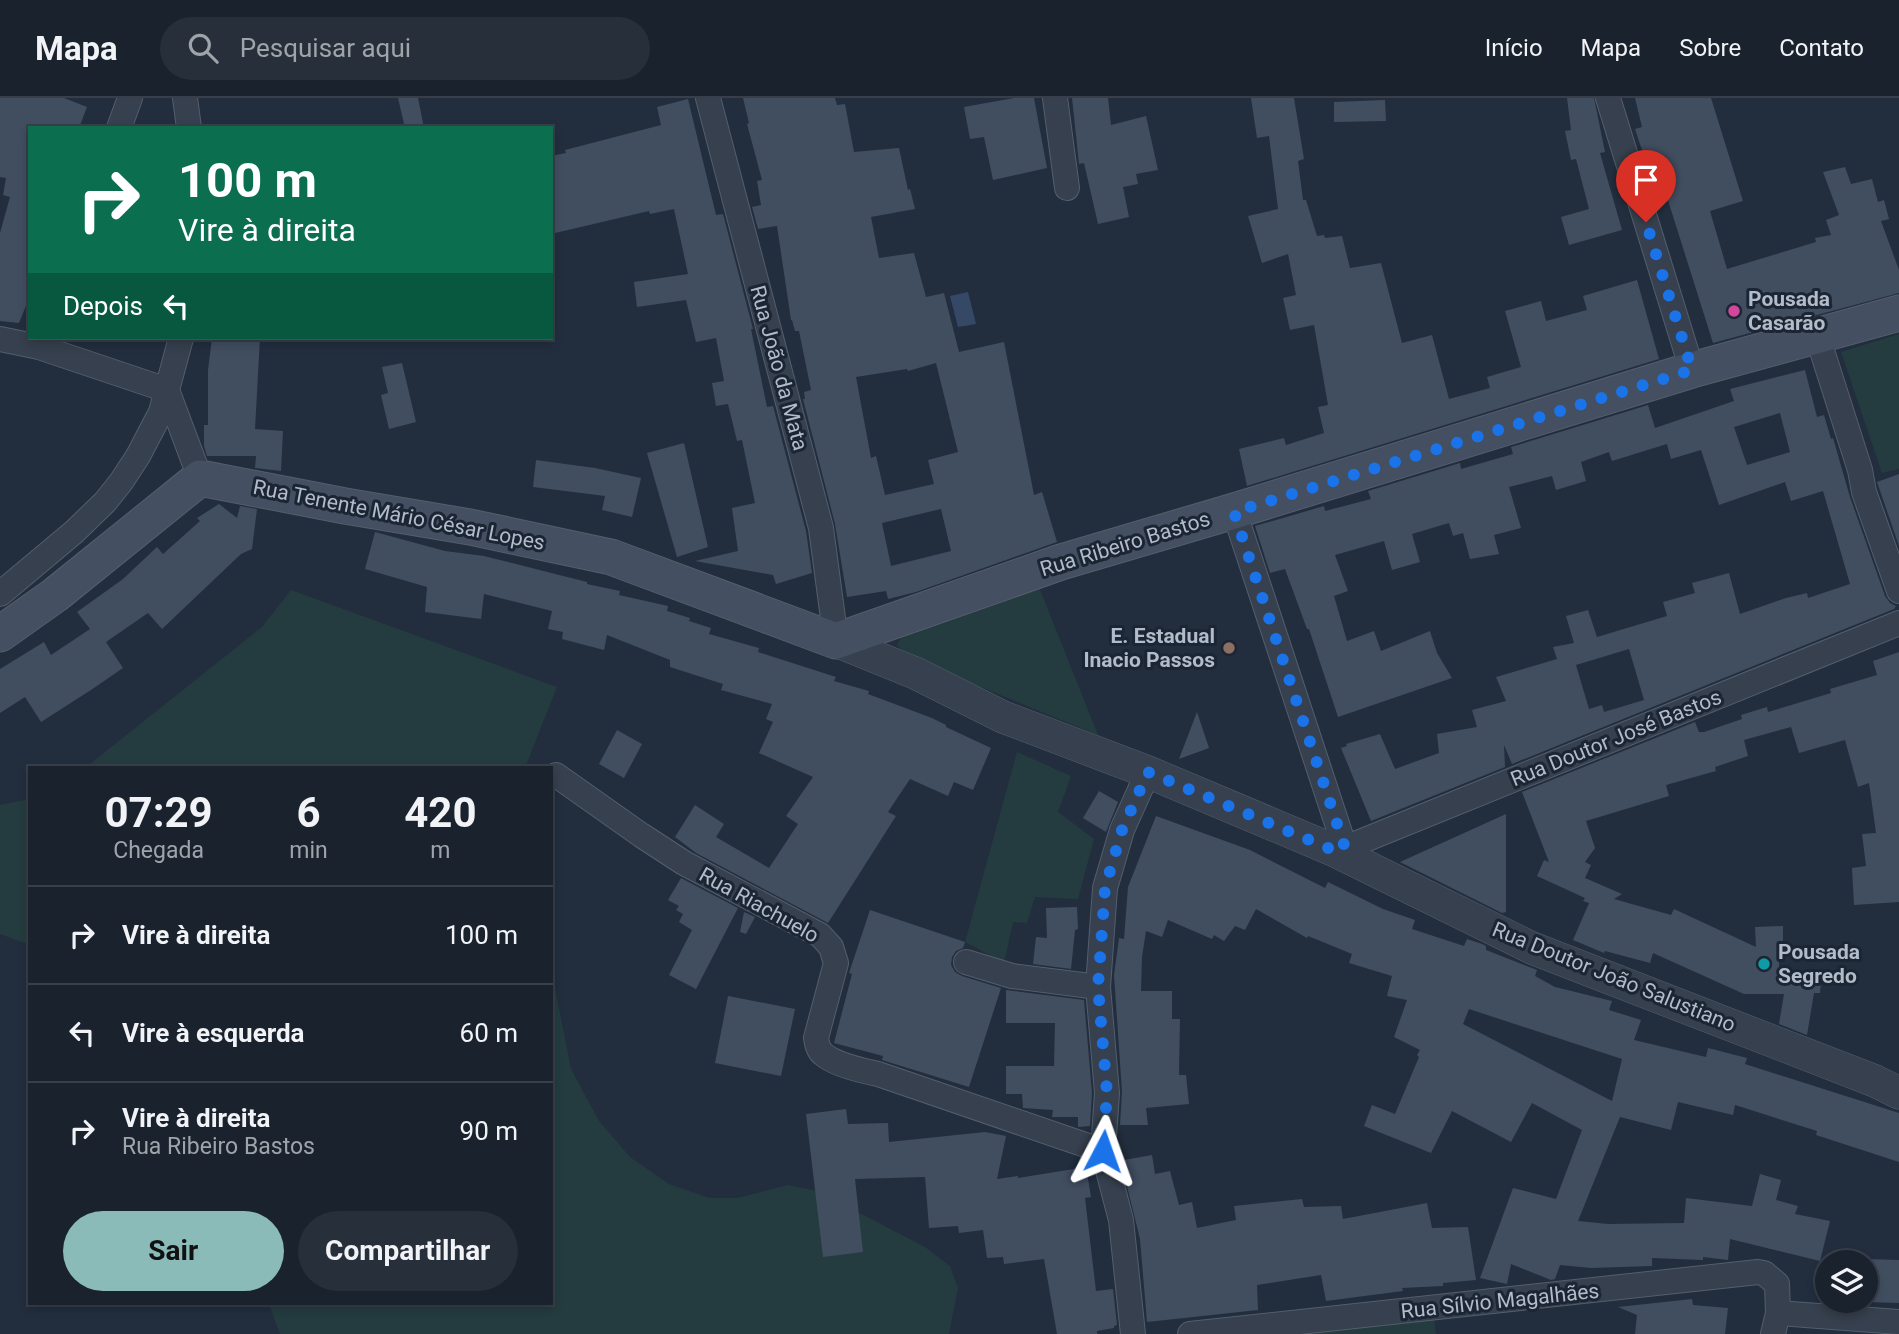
<!DOCTYPE html>
<html lang="pt">
<meta charset="utf-8">
<style>
:root{--surface:#1a222e;--page:#272f3a;--text:#f1f3f6;--muted:#9fa4aa;--line:#383f4a;--accent:#8bbbb9}
body{margin:0;font-family:Roboto,sans-serif;background:var(--page);color:var(--text);height:100vh;display:flex;flex-direction:column;font-size:26px;white-space:nowrap}
*{box-sizing:border-box;margin:0}
p{font-size:23px;color:var(--muted)}
.icon{flex:none;width:38px;height:38px;fill:none;stroke:currentColor;stroke-width:2;stroke-linecap:round;stroke-linejoin:round}
.map{position:relative;flex:1;overflow:hidden}
.side{position:absolute;left:28px;top:668px;width:525px;height:539px;display:flex;flex-direction:column;background:var(--surface);border-radius:0px;box-shadow:0 4px 10px #0003,0 0 0 2px var(--line)}
.side>*{flex:none}
.guide{position:absolute;left:28px;top:28px;width:525px;height:214px;border-radius:0px;box-shadow:0 4px 10px #0003,0 0 0 2px var(--line);background:#0b6e4f;color:#fff;overflow:hidden}
.controls{position:absolute;left:1815px;top:1152px;display:grid;gap:14px}
.controls a{display:grid;place-items:center;width:63px;height:63px;border-radius:50%;background:var(--surface);box-shadow:0 4px 10px #0003,0 0 0 2px var(--line);font-size:35px}
.pin{position:absolute;display:grid;place-items:center;width:60px;height:60px;color:#fff;margin:-72px -30px;border-radius:50% 50% 50% 0;rotate:-45deg;box-shadow:0 0 7px #0007}
.pin .icon{rotate:45deg}
.me{position:absolute;width:77px;margin:-38px;rotate:4deg;stroke-linejoin:round;filter:drop-shadow(0 0 5px #0008)}
.turn{display:flex;align-items:center;gap:24px;height:147px;padding:0 35px;font-size:32px}
.turn .icon{width:91px;height:91px;stroke-width:2.5}
.turn b{display:block;font-size:49px;line-height:60px}
.then{display:flex;align-items:center;height:66px;padding:0 35px;background:#0003;gap:14px;font-size:26px}
.eta{display:flex;justify-content:space-evenly;align-items:center;height:119px;text-align:center}
.eta b{font-size:42px;font-weight:700;line-height:49px}
.action{display:flex;gap:14px;margin-top:auto;padding:14px 35px}
.action a{flex:1;height:80px;border-radius:42px;background:var(--accent);color:#111;font-size:28px;font-weight:700;line-height:80px;text-align:center}
.action a+a{background:var(--page);color:var(--text)}
ul{padding:0;list-style:none}
li{display:flex;align-items:center;gap:21px;height:98px;padding:0 35px;border-top:2px solid var(--line)}
li div{flex:1}
li b{display:block;font-size:26px}
li em{font-style:normal}
header{display:flex;align-items:center;gap:42px;box-sizing:border-box;height:98px;padding:0 35px;background:var(--surface);border-bottom:2px solid var(--line)}
header strong{font-size:33px}
nav{display:flex;gap:38px;margin-inline-start:auto;font-size:24px}
.search{width:490px;height:63px;background:var(--page);display:flex;align-items:center;gap:18px;box-sizing:border-box;padding:0 24px;border-radius:38px;color:var(--muted);font-size:26px}
.map>svg:first-child{display:block}
</style>
<header>
<strong>Mapa</strong>
<div class="search"><svg class="icon" aria-label="search" viewBox="0 0 24 24"><circle cx="10" cy="10" r="6"/><path d="M15 15l6 6"/></svg>Pesquisar aqui</div>
<nav><a>Início</a><a>Mapa</a><a>Sobre</a><a>Contato</a></nav>
</header>
<div class="map">
<svg width="1899" height="1236" viewBox="0 0 1899 1236">
<rect width="100%" height="100%" fill="#222e3e"/>
<g fill="#243c3f">
<path d="M1899 236V371L1882 375 1841 254Z"/>
<path d="M1039 489 1098 637 905 558 897 546 912 524Z"/>
<path d="M291 492 557 589 525 670H85L262 529Z"/>
<path d="M1017 654 1071 678 1058 714 1094 741 1078 801 1035 799 1027 825 1013 824 1004 865 965 844Z"/>
<path d="M30 701V847L0 836V707Z"/>
<path d="M551 870 571 971 599 1023 630 1059 669 1086 709 1100H738L788 1087 817 1093 925 1149 950 1168 958 1190 949 1236H280L269 1206H551Z"/>
<path d="M1434 1221 1436 1236H1265Z"/>
</g>
<path fill="#354966" d="M968 194 976 226 958 229 950 198Z"/>
<g fill="#414e60" fill-rule="evenodd">
<path d="M0 0H64L87 9 79 30H30V198L19 225 0 223V135L10 99 3 97 6 80 0 79Z"/>
<path d="M398 0H418L424 30H405Z"/>
<path d="M743 0H835L837 7 845 6 854 54 899 50 908 92 910 91 915 111 871 119 879 160 914 155 926 199 944 195 959 254 1004 244 1034 397 1042 394 1057 444 916 494 888 501 886 493 847 499 835 426 803 301H805L804 294 811 292 799 233H795L792 222H791L777 128 758 131 752 109 761 107 757 83 762 82 747 26 749 25ZM936 265 958 354 928 362 934 386 885 397 876 358 871 360 856 279 907 271 908 273ZM941 411 951 453 891 468 882 425Z"/>
<path d="M1014 0H1034L1047 70 993 82 984 39 970 41 964 9Z"/>
<path d="M1072 0H1108L1111 27 1146 18 1158 72 1136 76 1138 86 1123 89 1129 119 1098 126 1084 65 1079 66Z"/>
<path d="M1251 0H1294L1304 61 1298 63 1303 102H1306L1317 138 1324 137 1325 140 1342 138 1350 170 1381 165 1402 245 1432 237 1449 301 1490 290 1487 279 1521 269 1505 213 1541 203 1546 223 1587 212 1583 198 1637 182 1659 261 1247 388 1239 351 1284 340 1286 347 1324 335 1318 309 1328 307 1314 227 1290 232 1283 200 1296 197 1288 156 1262 165 1248 118 1278 111 1269 38 1257 40Z"/>
<path d="M1567 0H1594L1605 54 1600 55 1622 132 1569 147 1561 119 1589 111 1576 61 1571 62 1565 33 1571 32Z"/>
<path d="M1635 0H1711L1743 103 1710 113 1727 171 1816 144 1815 140 1831 137 1826 122 1839 117 1823 74 1845 69 1851 86 1872 81 1878 104 1884 102 1889 121 1881 123 1899 172V195L1713 245 1654 58 1645 61 1635 31 1642 29Z"/>
<path d="M688 1 716 117 723 116 753 231H751L767 309 773 308 806 433 812 475 776 486 773 477 695 463 738 453 732 410 755 405 742 342 737 343 728 306 716 308 712 285 724 283 716 240 696 244 686 202 637 209 634 184 688 176 674 111 650 116 649 113 551 136V58L566 55 565 52 661 27 657 9Z"/>
<path d="M1385 2 1386 23 1334 24V4Z"/>
<path d="M212 240H260L255 331 283 333 281 373 255 370 256 358H207L204 348V327H208V272Z"/>
<path d="M402 265 416 324 389 331 381 297 388 295 382 269Z"/>
<path d="M1805 272 1817 319 1824 317 1831 341 1833 340 1850 399 1885 498 1890 505 1896 508 1894 511 1512 666 1504 647 1505 669 1371 723 1341 650 1347 648 1346 646 1380 636 1395 671 1439 655 1437 636 1477 629 1472 612 1506 603 1496 579 1557 561 1553 549 1574 545 1566 518 1588 512 1597 539 1667 518 1663 504 1695 495 1692 485 1729 475 1740 516 1786 500 1807 495 1808 500 1850 486 1823 393 1791 403 1785 384 1719 407 1701 352 1671 361 1667 346 1612 363 1609 354 1581 364 1586 383 1556 392 1552 378 1509 389 1521 430 1494 437 1499 456 1470 461 1463 435 1453 438 1449 425 1412 436 1420 464 1392 472 1384 443 1335 457 1348 493 1334 498 1347 543 1374 533 1381 553 1430 533 1437 555 1452 580 1338 619 1309 531H1307L1285 471 1270 475 1255 428 1324 408 1325 413 1371 401 1368 393 1460 365 1461 371 1513 356 1511 349 1648 307 1655 330 1734 303 1730 291ZM1780 315 1790 354 1747 367 1734 329ZM1629 551 1644 602 1604 614 1602 607 1589 611 1576 567Z"/>
<path d="M684 345 708 449 677 459 647 355Z"/>
<path d="M536 362 595 370 641 380 632 419 602 412 605 398 533 389Z"/>
<path d="M1899 376V448L1877 384Z"/>
<path d="M219 406 237 420 240 408 257 411 252 451 241 456 162 531 148 515 106 544 123 570 91 592 41 624 25 599 0 615V571L44 544 51 557 90 531 77 514 123 481 157 449 163 456 200 423 197 420Z"/>
<path d="M375 434 445 453 484 458 587 484V486L620 493 619 497 668 508 667 513 690 520 689 523 711 530 709 536 759 550 758 554 836 579 834 583 869 593 868 596 932 620 946 627V629L991 650 973 692 954 684 948 698 910 681 888 714 896 718 828 825 696 755 675 739 695 707 724 726 716 739 769 770 798 726 786 718 813 679 759 655 773 624 766 621 772 606 721 592 723 586 670 569V562L607 537 604 552 562 541 563 534 548 531 552 513 484 496 481 521 425 514 427 489 365 471Z"/>
<path d="M1899 554V804L1854 807 1852 770 1866 768 1862 736 1876 735 1869 685 1858 689 1845 642 1799 655 1791 629 1744 642 1748 658 1715 669 1716 673 1666 687 1669 698 1586 723 1595 750 1585 764 1591 767 1585 780 1622 796 1614 801 1671 817 1674 811 1756 849 1755 829 1783 828V842L1778 854 1780 878 1821 884 1820 895H1814L1807 937 1779 926 1784 896H1744L1653 855 1650 865 1605 853 1604 855 1573 842 1589 805 1583 803 1585 800 1537 778 1544 762 1549 764 1522 694 1695 624 1699 634H1704L1742 621 1741 617 1767 609 1768 614 1831 595 1830 591 1877 577 1873 563Z"/>
<path d="M1197 614 1209 650 1179 661Z"/>
<path d="M617 632 642 646 624 680 599 666Z"/>
<path d="M1099 693 1118 704 1106 734 1083 720Z"/>
<path d="M1506 716V814L1502 815 1400 764Z"/>
<path d="M1156 718 1250 752 1325 790 1328 784 1383 811 1415 822 1412 831 1464 848 1467 841 1482 846 1486 848V852L1537 872 1535 878 1555 889 1612 903 1609 912 1641 922 1634 942 1706 959 1708 950 1747 960 1745 966 1899 1015V1064L1816 1037 1817 1033 1735 1007 1733 1017 1678 1004 1671 1032 1620 1019 1578 1123 1608 1126 1684 1125 1686 1100 1752 1108 1760 1076 1781 1082 1776 1102 1798 1108 1795 1116 1830 1123 1820 1163 1730 1141 1728 1162 1703 1159V1162L1652 1160V1168L1591 1170 1560 1167 1555 1181 1551 1182 1511 1166 1507 1186 1480 1180 1513 1090 1556 1101 1582 1032 1532 1005 1511 1044 1452 1013 1431 1055 1364 1028 1372 1007 1395 1016 1419 959 1417 957 1420 952 1394 939 1407 902 1387 898 1392 878 1349 865 1352 856 1308 838 1307 840 1256 811 1245 832 1235 828 1224 843 1214 837 1212 841 1168 822 1162 839 1146 833 1142 859 1141 893H1172V921H1180L1179 977H1186L1189 1006 1146 1010 1148 1027H1120L1122 994 1114 877 1119 840 1124 841 1128 789ZM1469 911 1622 961 1612 1003 1463 926Z"/>
<path d="M681 780 738 810 696 891 669 877 692 832 679 824 683 816 676 812 679 808 668 802Z"/>
<path d="M1077 809 1078 831 1075 832 1071 871 1033 866 1036 839 1047 840 1046 810Z"/>
<path d="M870 812 965 844 963 850 956 853 952 859 951 867 955 874 962 878 1001 890 969 989 882 962 883 958 834 945 852 876 849 875Z"/>
<path d="M744 814 755 819 746 836 740 834Z"/>
<path d="M1006 892 1084 902 1092 995 1090 1028 1078 1029V1019H1052L1053 1012 1023 1010 1022 996H1006V968H1054L1055 925H1006Z"/>
<path d="M728 898 795 911 781 978 715 965Z"/>
<path d="M846 1011 848 1026 888 1025 889 1044 985 1034 1006 1038 997 1081 1018 1078V1080L1086 1069 1091 1099 1085 1100 1096 1193 1113 1191 1117 1227 1114 1228V1230L1097 1233V1236H1057L1044 1161 1004 1166 1003 1159 987 1160 983 1132 959 1135 958 1128 929 1130 925 1079 855 1081 863 1154 823 1159 806 1016Z"/>
<path d="M1152 1057 1155 1076 1170 1073 1179 1107 1192 1104 1197 1130 1236 1122 1234 1108 1302 1101 1304 1109 1341 1108 1343 1121 1427 1105 1432 1130 1468 1129 1476 1182 1443 1185V1188L1402 1190 1403 1193 1326 1203 1321 1177 1257 1187 1258 1212 1147 1224 1140 1141 1126 1084 1124 1062Z"/>
<path d="M1866 1161 1899 1162V1205L1866 1204Z"/>
<path d="M1692 1201 1693 1207 1728 1210 1725 1236H1635L1637 1217 1618 1209Z"/>
</g>
<g fill="none" stroke-linecap="round" stroke-linejoin="round">
<g stroke="#545e6c" stroke-width="26">
<g id="minor">
<path d="M185 0 189 30"/>
<path d="M708 0 821 430 836 543"/>
<path d="M1055 0 1067 90"/>
<path d="M1608 0 1692 272"/>
<path d="M119 30 130 0"/>
<path d="M1817 237 1860 372 1864 394 1899 493"/>
<path d="M0 241 39 249 167 292"/>
<path d="M167 292 200 380"/>
<path d="M1234 413 1345 750"/>
<path d="M0 496 74 434 105 404 121 384 138 358 161 314 181 240"/>
<path d="M556 677 641 737 684 765 820 837 831 849 836 865 816 940C817 946 818 952 823 956 834 966 863 973 878 976L1103 1053"/>
<path d="M1333 752 1345 750 1899 525"/>
<path d="M966 864 1012 878 1098 889"/>
<path d="M1778 1215 1899 1224"/>
<path d="M1133 1236 1121 1122 1103 1053 1107 995 1098 889 1105 790 1122 732 1148 674"/>
<path d="M1190 1236 1758 1174 1764 1175 1777 1186 1778 1215 1773 1236"/>
</g>
</g>
<g stroke="#545e6c" stroke-width="33">
<path id="tertiary" d="M836 543 915 575 1003 619 1148 674 1333 752 1532 850 1875 983 1899 995"/>
</g>
<g stroke="#545e6c" stroke-width="37">
<path id="secondary" d="M0 536 55 497 200 380 345 408 470 429 611 459 836 543 1061 464 1234 413 1692 272 1899 215"/>
</g>
<use href="#minor" stroke="#36404e" stroke-width="24"/>
<use href="#tertiary" stroke="#36404e" stroke-width="32"/>
<use href="#secondary" stroke="#444f61" stroke-width="35"/>
</g>
<g fill="none" stroke-linecap="round" stroke-linejoin="round">
<path stroke="#1a73e8" stroke-width="12" stroke-dasharray="0 21.6" d="M1103 1053 1107 995 1098 889 1105 790 1122 732 1148 674 1333 752 1345 750 1234 414 1692 272 1646 124"/>
</g>
<circle fill="#d1479c" stroke="#1b2533" stroke-width="2.5" cx="1734" cy="213" r="7"/>
<circle fill="#8d6e63" stroke="#1b2533" stroke-width="2.5" cx="1229" cy="550" r="7"/>
<circle fill="#0f9aa8" stroke="#1b2533" stroke-width="2.5" cx="1764" cy="866" r="7"/>
<g text-anchor="middle" dominant-baseline="central" stroke-width="6" stroke-linejoin="round" paint-order="stroke">
<g font-size="21" font-weight="bold" fill="#b2bbc9" stroke="#1b2533" text-anchor="start">
<text x="1748" y="201">Pousada<tspan x="1748" dy="24">Casarão</tspan></text>
<text x="1215" y="538" text-anchor="end">E. Estadual<tspan x="1215" dy="24">Inacio Passos</tspan></text>
<text x="1778" y="854">Pousada<tspan x="1778" dy="24">Segredo</tspan></text>
</g>
<g font-size="21" fill="#b2bbc9" stroke="#1b2533">
<text transform="translate(779 270) rotate(75)">Rua João da Mata</text>
<text transform="translate(399 417) rotate(11)">Rua Tenente Mário César Lopes</text>
<text transform="translate(1125 446) rotate(-17)">Rua Ribeiro Bastos</text>
<text transform="translate(1616 640) rotate(-22)">Rua Doutor José Bastos</text>
<text transform="translate(759 807) rotate(29)">Rua Riachuelo</text>
<text transform="translate(1614 879) rotate(22)">Rua Doutor João Salustiano</text>
<text transform="translate(1500 1203) rotate(-6)">Rua Sílvio Magalhães</text>
</g>
</g>
</svg>
<div class="controls">
<a><svg class="icon" aria-label="layers" viewBox="0 0 24 24"><path d="M12 4l9 5-9 5-9-5zM3 14l9 5 9-5"/></svg></a>
</div>
<div class="pin" style="left:1646px;top:124px;background:#d93025"><svg class="icon" aria-label="arrive" viewBox="0 0 24 24"><path d="M6 21V4h12l-3 4 3 4H6"/></svg></div>
<svg class="me" style="left:1103px;top:1053px" viewBox="-20 -20 40 40"><path d="M0-17L14 15 0 8-14 15z" fill="#1a73e8" stroke="#fff" stroke-width="4"/></svg>
<div class="guide">
<div class="turn"><svg class="icon" aria-label="right" viewBox="0 0 24 24"><path d="M7 20v-9h11M14 6l5 5-5 5"/></svg><div><b>100 m</b>Vire à direita</div></div>
<div class="then">Depois<svg class="icon" aria-label="left" viewBox="0 0 24 24"><path d="M17 20v-9H6M10 6l-5 5 5 5"/></svg></div>
</div>
<section class="side">
<div class="eta">
<div><b>07:29</b><p>Chegada</p></div>
<div><b>6</b><p>min</p></div>
<div><b>420</b><p>m</p></div>
</div>
<ul>
<li><svg class="icon" aria-label="right" viewBox="0 0 24 24"><path d="M7 20v-9h11M14 6l5 5-5 5"/></svg><div><b>Vire à direita</b></div><em>100 m</em></li>
<li><svg class="icon" aria-label="left" viewBox="0 0 24 24"><path d="M17 20v-9H6M10 6l-5 5 5 5"/></svg><div><b>Vire à esquerda</b></div><em>60 m</em></li>
<li><svg class="icon" aria-label="right" viewBox="0 0 24 24"><path d="M7 20v-9h11M14 6l5 5-5 5"/></svg><div><b>Vire à direita</b><p>Rua Ribeiro Bastos</p></div><em>90 m</em></li>
</ul>
<div class="action"><a>Sair</a><a>Compartilhar</a></div>
</section>
</div>
